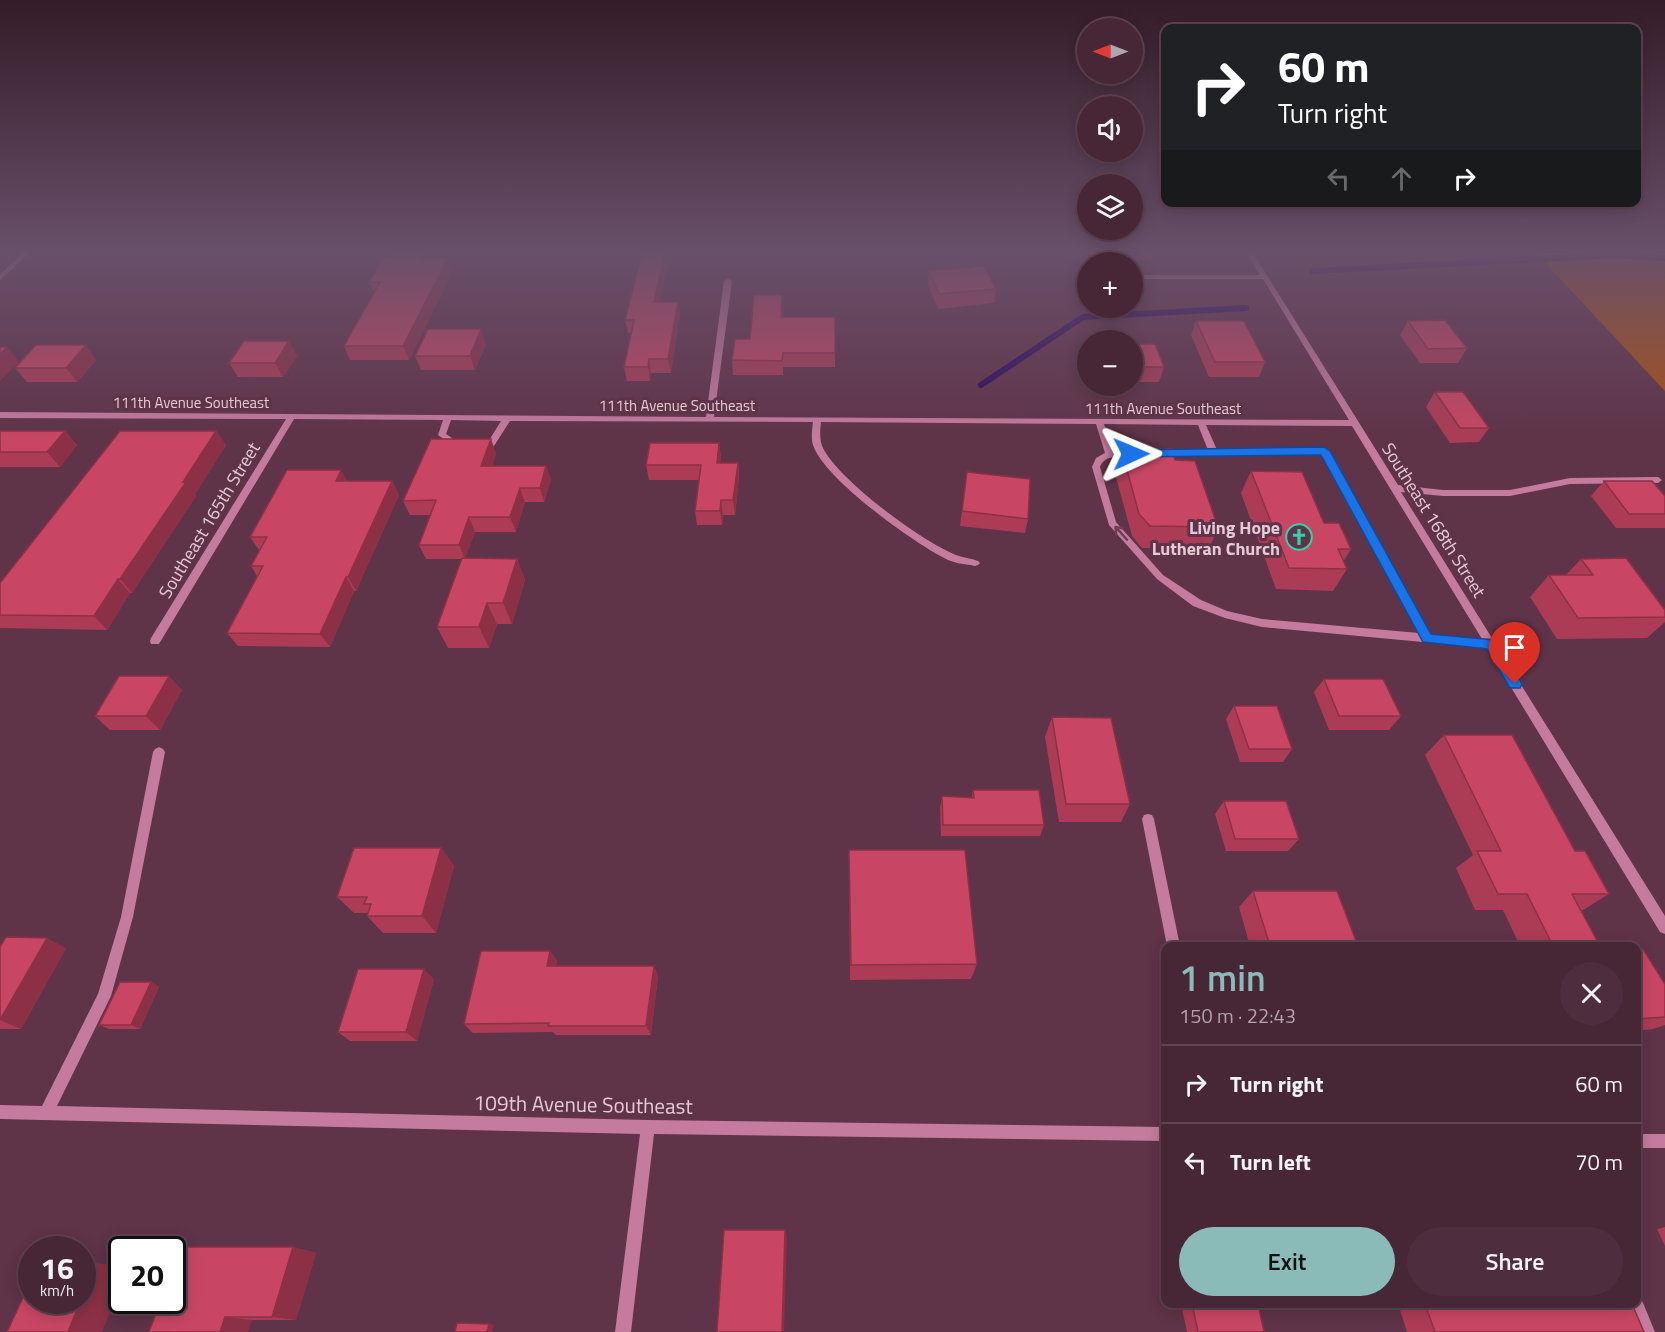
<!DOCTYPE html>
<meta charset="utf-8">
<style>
:root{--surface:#472636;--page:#4e2e3e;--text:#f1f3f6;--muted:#b0a5ad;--line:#5f4351;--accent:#8bbbb9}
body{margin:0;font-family:"Titillium Web",sans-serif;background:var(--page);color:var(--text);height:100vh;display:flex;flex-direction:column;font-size:22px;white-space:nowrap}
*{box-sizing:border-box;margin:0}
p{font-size:20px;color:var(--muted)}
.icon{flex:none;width:33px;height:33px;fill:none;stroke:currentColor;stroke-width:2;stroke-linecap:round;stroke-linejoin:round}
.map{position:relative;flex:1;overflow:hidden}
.details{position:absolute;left:1161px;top:942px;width:480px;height:366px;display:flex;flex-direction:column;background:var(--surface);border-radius:12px;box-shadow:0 3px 15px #0003,0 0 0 2px var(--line)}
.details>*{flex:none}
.guide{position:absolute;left:1161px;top:24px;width:480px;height:183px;border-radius:12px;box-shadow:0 3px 15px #0003,0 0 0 2px var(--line);background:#202124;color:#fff;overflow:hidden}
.needle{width:39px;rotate:270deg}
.buttons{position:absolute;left:1077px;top:18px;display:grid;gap:12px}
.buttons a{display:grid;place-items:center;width:66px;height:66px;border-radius:50%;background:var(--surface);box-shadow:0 3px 15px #0003,0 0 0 2px var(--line);font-size:30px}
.speed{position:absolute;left:18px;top:1236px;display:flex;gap:12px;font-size:30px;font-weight:700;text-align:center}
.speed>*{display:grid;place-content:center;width:78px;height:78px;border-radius:50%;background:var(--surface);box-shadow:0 3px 15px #0003,0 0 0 2px var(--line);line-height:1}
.speed small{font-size:15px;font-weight:400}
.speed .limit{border:3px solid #111;border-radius:9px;background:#fff;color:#111}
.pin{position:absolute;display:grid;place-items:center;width:51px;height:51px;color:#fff;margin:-62px -26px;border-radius:50% 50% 50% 0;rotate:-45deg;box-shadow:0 0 6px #0007}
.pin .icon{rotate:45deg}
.me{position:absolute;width:66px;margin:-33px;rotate:89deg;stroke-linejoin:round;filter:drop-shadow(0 0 4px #0008)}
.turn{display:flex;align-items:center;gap:21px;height:126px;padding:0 18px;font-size:27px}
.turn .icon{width:78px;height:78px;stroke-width:2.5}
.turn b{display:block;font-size:42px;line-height:51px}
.lanes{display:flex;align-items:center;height:57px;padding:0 18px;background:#0003;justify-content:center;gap:30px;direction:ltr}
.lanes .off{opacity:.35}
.round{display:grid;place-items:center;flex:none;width:63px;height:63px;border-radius:32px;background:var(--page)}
.overview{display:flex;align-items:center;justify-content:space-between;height:102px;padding:0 18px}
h1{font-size:36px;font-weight:600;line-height:45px;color:var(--accent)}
.action{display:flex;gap:12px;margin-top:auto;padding:12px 18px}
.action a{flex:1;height:69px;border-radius:36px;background:var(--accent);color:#111;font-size:24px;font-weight:600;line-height:69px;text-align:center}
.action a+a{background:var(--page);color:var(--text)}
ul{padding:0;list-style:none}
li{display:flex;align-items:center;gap:18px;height:78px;padding:0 18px;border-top:2px solid var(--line)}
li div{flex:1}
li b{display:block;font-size:22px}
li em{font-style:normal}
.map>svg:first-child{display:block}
</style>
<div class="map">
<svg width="1665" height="1332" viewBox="0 0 1665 1332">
<rect width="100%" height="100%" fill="#5f3348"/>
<path fill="#a95314" d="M1536 253H1665V391Z"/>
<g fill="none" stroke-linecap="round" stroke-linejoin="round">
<g stroke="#290b5f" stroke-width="6">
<path d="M1312 271 1614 255 1665 258"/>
<path d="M981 385 1083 317 1246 308"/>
</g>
<g fill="#c57b9e" fill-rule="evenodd">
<path d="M23 253H30L0 280V274Z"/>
<path d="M1247 253H1253L1398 485 1443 490H1510L1570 478 1658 477 1662 480 1658 483 1570 484 1510 496H1443L1401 492 1665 916V934L1660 932 1487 648 1262 627 1225 618 1193 606 1157 579 1109 525 1092 467 1096 458 1105 453 1096 424 821 422C820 431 819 441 824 450 842 482 921 541 956 555 963 558 971 558 978 561L980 563 978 565 975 566C966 564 957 564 948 560 915 544 824 479 813 445 811 438 812 430 813 422L510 421 494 446 477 447V443L488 442 501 421 451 420 446 434 461 444V448L458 449 438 435 443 420 294 419 159 644H151L150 641 151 638 286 419 0 418V412L706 417 724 281 728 279 732 281 714 417 1349 420 1263 279H1142L1139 277 1142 275H1260ZM1104 424 1198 425 1208 450 1158 451V455L1161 456 1321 454 1419 633 1262 619 1227 611 1201 600 1163 575 1116 522 1100 467C1107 450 1126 462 1137 454L1133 451H1113ZM1206 425 1352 426 1482 639 1430 634 1327 449 1217 450Z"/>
<path d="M159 747 163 749 165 752 133 917 111 996 57 1106 648 1120 1166 1127V1141L654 1134 631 1332H615L640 1134 0 1119V1105L42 1106 98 994 121 917 153 752 155 749Z"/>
<path d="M1148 814 1152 815 1154 819 1180 946H1167L1142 819 1144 815Z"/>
<rect x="1636" y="1134" width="29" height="14"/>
<path d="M1636 1297 1641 1298 1655 1332H1639L1627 1304H1636Z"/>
</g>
</g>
<g fill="#ac3c55">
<path d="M670 253 659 302 680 315 671 373H651L650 381H627L624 367 631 333H628L625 320Z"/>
<rect x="762" y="253" width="53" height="1"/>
<path d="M1078 253H1154L1152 260H1124V262H1088V278H1086Z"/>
<path d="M432 258H448L453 271 409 360H350L344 346 374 293 369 282Z"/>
<path d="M929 271 996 289 994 303 938 309 928 285Z"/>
<path d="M782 295V317H835V367H783V375H733L732 360 750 339Z"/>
<path d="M1196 321 1265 362 1259 377H1209L1191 335Z"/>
<path d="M1408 321 1467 348 1458 363H1420L1400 335Z"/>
<path d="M486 344 475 370H421L415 356Z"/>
<path d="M1132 344 1164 367 1159 382H1132Z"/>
<path d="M86 345 96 360 77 382H27L15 368Z"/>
<path d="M297 356 283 377H238L229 363Z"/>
<path d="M1435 392 1489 428 1479 442 1450 443 1426 407Z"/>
<path d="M0 431H65L77 445 60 467H0Z"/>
<path d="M216 431 226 445 195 494 196 496 132 593H130L107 630 0 628V583Z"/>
<path d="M719 443 721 458 720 463H738L739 478 735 515H723L722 525H697L695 511 699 480H649L646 465Z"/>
<path d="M1121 448 1175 460 1218 527 1209 549 1142 548 1132 536 1114 470Z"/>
<path d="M496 453 492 466H546L551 480 544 502H525L516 532H475L465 558 517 559 525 580 512 624H497L489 648H448L437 627 462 559H426L419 545 431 515H410L403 501Z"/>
<path d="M1251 471 1324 523 1351 549 1343 562 1347 569 1333 591 1276 589 1241 493Z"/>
<path d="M967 472 1028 519 1025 533 960 526Z"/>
<path d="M347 481H392L399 495 356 591H354L330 647 238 646 227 633 257 576 251 566 259 550 250 537Z"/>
<path d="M1604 481 1665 496V528H1616L1591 496Z"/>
<path d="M1581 559 1665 610V622L1647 638 1557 639 1530 597 1549 575H1566Z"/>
<path d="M1324 679 1401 716 1389 730H1329L1314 692Z"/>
<path d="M182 690 160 730H110L95 716Z"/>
<path d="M1234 706 1292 749 1283 762H1240L1226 719Z"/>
<path d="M1052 717 1130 804 1121 822H1059L1045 737Z"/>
<path d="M1444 735 1575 851 1609 894 1583 910H1581L1600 946H1520L1503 910H1475L1456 868 1473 855 1425 755Z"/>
<path d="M973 790 1044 825 1040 836H941L940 808 942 796 972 798Z"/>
<path d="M1224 801 1299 839 1288 851H1226L1215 814Z"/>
<path d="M441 848 454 866 436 933H383L367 916 368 913H354L337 897Z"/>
<path d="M849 850 977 964 971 979 850 980Z"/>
<path d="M1253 891 1358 946H1250L1239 907Z"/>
<path d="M0 947 66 948 21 1029H0Z"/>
<path d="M1636 949 1665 984V1025L1653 1029 1636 1031Z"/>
<path d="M550 951 557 961 556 966H654L658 976 651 1035H556L553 1032 473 1033 464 1024Z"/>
<path d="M434 979 417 1041H350L338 1032Z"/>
<path d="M151 982 159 987 140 1029H109L99 1025Z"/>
<path d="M1665 1227V1246L1657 1229Z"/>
<path d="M293 1247 316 1253 296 1320H252L149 1332Z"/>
<path d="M1181 1304H1258L1264 1332H1187Z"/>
<path d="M1398 1304H1632L1644 1332H1407Z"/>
</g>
<g fill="#8c3145">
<path d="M423 253H435L425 271 420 258Z"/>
<path d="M665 253H670L656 316 654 302Z"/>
<path d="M448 258 453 271 409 360 403 346Z"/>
<path d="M782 295 783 310 781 332V317Z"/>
<path d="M678 302 680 315 671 373 668 359Z"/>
<path d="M481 329 486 344 475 370 470 356Z"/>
<path d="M289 341 297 356 283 377 275 363Z"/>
<path d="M86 345 96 360 77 382 66 368Z"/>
<path d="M7 347 19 362 0 381V354Z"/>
<path d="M649 359 651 373 650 381 648 367Z"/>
<path d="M65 431 77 445 60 467 47 452Z"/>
<path d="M216 431 226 445 195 494 196 496 132 593 120 579Z"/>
<path d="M491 439 496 453 487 480 481 466Z"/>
<path d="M719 443 721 458 719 478 717 463Z"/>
<path d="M738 463 739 478 735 515 733 500Z"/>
<path d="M546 466 551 480 544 502 540 488Z"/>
<path d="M341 470 349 484 336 481Z"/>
<path d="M392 481 399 495 356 591 348 577Z"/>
<path d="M520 488 525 502 516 532 510 517Z"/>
<path d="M721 500 723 515 722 525 720 511Z"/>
<path d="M469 517 475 532 465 559 459 545Z"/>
<path d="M517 559 525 580 512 624 503 603Z"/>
<path d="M346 577 354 591 330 647 320 634Z"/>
<path d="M118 579 130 593 107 630 94 616Z"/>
<path d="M487 603 497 624 489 648 479 627Z"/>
<path d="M169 676 182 690 160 730 146 716Z"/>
<path d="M441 848 454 866 436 933 422 916Z"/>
<path d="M47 938 66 948 21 1029 0 1020Z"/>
<path d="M550 951 557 961 554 976 547 966Z"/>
<path d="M654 966 658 976 651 1035 646 1026Z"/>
<path d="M424 969 434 979 417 1041 406 1032Z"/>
<path d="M151 982 159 987 140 1029 131 1025Z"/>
<path d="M785 1230 787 1236 784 1332H782Z"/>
<path d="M293 1247 316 1253 296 1320 272 1317Z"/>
<path d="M96 1263 122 1267V1284L102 1332H68L81 1300H82V1296Z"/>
<path d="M225 1317 252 1320 248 1332H220Z"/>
<path d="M489 1324 494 1325 492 1332H487Z"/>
</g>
<g fill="#c84663" stroke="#8c3145" stroke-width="1.5">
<path d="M394 253H423L420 258H448L403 346H344L380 282H369L384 258H391Z"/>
<path d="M642 253H665L654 302H678L668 359H649L648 367H624L634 320H625Z"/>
<path d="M1086 253H1121L1124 262H1089Z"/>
<path d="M984 266 996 289 939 294 929 271Z"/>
<path d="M754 295H782L781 317H835V353H783L782 361 732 360 735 339H750Z"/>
<path d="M1445 320 1467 348 1428 349 1408 321Z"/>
<path d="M1196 321H1244L1265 362H1215Z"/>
<path d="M428 329H481L470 356H415Z"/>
<path d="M244 341H289L275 363H229Z"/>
<path d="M1132 344H1155L1164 367H1134L1132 362Z"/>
<path d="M36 345H86L66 368H15Z"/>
<path d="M0 347H7L0 354Z"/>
<path d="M1435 392H1463L1489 428H1460Z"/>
<path d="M0 431H65L47 452H0Z"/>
<path d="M120 431H216L183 482H186L120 579H118L94 616 0 615V583Z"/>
<path d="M431 439H491L481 466H546L540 488H520L510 517H469L459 545H419L436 500 403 501Z"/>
<path d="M650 443H719L717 463H738L733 500H721L720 511H695L701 465H646Z"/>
<path d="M1121 448 1171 449 1175 460 1195 461 1218 527 1150 526 1139 514Z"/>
<path d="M287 470H341L336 481H392L348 577H346L320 634 227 633 263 566H251L267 537H250Z"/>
<path d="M1251 471 1302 472 1324 523H1339L1351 549H1338L1347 569 1289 568Z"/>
<path d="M967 472 1030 479 1028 519 962 511Z"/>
<path d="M1604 481H1652L1665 496V514H1629Z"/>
<path d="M462 558 517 559 503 603H487L479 627H437Z"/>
<path d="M1626 558 1665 610V617L1578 618 1549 575H1593L1581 559Z"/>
<path d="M119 676H169L146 716H95Z"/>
<path d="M1324 679H1383L1401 716H1339Z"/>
<path d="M1234 706H1277L1292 749H1249Z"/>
<path d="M1052 717 1111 718 1130 804H1066Z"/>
<path d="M1444 735H1512L1575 851H1585L1609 894H1572L1600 946H1553L1527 894H1498L1477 851H1501Z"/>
<path d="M973 790H1039L1044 825H943L942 796 974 798Z"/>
<path d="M1224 801H1286L1299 839H1235Z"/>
<path d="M354 848H441L422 916H367L371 904H364L367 897H337Z"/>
<path d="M849 850H965L977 964 851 965Z"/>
<path d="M1253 891H1337L1358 946H1270Z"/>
<path d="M6 937 47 938 0 1020V947Z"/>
<path d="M1636 949H1643L1665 984V1017L1636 1019Z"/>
<path d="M481 951H550L547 966H654L646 1026H548L549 1023 464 1024Z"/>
<path d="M358 969H424L406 1032H338Z"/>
<path d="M120 982H151L131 1025H99Z"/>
<path d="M724 1230H785L782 1332H717Z"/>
<path d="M181 1247H293L272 1317H225L220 1332H149L161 1300H172V1269Z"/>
<path d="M82 1263H96L82 1296Z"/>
<path d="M32 1278V1300H81L68 1332H7Z"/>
<path d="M1192 1304H1258L1264 1332H1198Z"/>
<path d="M1425 1304H1632L1644 1332H1435Z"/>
<path d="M457 1323 489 1324 487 1332H455Z"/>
</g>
<defs><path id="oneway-shaft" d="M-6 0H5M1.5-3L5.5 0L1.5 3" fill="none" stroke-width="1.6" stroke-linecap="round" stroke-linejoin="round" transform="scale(1.5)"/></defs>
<use stroke="#6e3e55" href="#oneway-shaft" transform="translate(1121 533) rotate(-132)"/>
<linearGradient id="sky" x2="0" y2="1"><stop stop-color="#341c28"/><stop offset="0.57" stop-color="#69506a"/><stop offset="1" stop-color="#69506a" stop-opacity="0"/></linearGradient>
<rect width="1665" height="440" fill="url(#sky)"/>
<path fill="#1a73e8" stroke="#114b97" stroke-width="1.5" d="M1324 447 1330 451 1431 634 1495 640 1520 680 1522 684 1520 688H1510L1487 649 1423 642 1321 455 1131 457 1125 454 1131 450Z"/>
<defs>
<g id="church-ring" transform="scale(1.35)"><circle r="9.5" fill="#5f3348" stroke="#2fd4aa" stroke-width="1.5"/><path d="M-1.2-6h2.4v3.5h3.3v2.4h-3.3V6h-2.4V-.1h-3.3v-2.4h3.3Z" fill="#2fd4aa"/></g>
</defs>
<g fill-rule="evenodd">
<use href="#church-ring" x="1299" y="537"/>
</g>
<g text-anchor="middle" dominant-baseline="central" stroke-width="6" stroke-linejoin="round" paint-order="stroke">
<g font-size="15" fill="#e6cad6" stroke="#5f3348">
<text x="191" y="402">111th Avenue Southeast</text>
<text x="677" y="405">111th Avenue Southeast</text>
<text x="1163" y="408">111th Avenue Southeast</text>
</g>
<g font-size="18" fill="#e6cad6" stroke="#5f3348">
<text transform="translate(209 520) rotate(-59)">Southeast 165th Street</text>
<text transform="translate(1434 520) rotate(58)">Southeast 168th Street</text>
</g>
<g font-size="18" font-weight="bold" fill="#e6cad6" stroke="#5f3348" text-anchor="end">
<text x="1280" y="527">Living Hope<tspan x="1280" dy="21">Lutheran Church</tspan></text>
</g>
<g font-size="21" fill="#e6cad6" stroke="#5f3348">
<text transform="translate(583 1104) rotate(1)">109th Avenue Southeast</text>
</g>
</g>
</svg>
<div class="buttons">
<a><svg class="needle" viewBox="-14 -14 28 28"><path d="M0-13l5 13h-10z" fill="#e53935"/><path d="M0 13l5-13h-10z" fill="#b0a5ad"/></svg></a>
<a><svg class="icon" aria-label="sound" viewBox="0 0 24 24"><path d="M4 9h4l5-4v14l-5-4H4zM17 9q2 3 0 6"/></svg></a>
<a><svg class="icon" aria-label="layers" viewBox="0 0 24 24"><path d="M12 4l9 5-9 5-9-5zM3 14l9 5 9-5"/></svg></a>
<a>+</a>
<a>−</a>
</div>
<div class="speed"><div>16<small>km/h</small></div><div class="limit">20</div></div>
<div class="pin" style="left:1515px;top:684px;background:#d93025"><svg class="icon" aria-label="arrive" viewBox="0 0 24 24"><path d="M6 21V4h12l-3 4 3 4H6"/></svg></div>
<svg class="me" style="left:1131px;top:454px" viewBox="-20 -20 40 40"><path d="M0-17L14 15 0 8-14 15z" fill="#1a73e8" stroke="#fff" stroke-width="4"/></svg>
<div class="guide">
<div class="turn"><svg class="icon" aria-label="right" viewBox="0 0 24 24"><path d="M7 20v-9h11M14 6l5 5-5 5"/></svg><div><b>60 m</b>Turn right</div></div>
<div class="lanes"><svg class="icon off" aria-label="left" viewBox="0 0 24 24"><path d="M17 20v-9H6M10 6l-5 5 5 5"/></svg><svg class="icon off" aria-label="ahead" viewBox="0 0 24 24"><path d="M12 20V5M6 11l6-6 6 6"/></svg><svg class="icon" aria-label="right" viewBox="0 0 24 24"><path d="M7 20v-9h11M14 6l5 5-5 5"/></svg></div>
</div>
<section class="details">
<div class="overview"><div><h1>1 min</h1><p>150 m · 22:43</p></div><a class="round"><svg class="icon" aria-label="close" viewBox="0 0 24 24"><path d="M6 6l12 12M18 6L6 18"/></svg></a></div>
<ul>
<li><svg class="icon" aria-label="right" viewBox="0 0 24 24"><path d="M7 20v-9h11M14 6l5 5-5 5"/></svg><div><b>Turn right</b></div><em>60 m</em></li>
<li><svg class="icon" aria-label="left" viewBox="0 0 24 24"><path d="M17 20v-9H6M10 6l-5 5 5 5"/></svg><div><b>Turn left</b></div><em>70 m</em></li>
</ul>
<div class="action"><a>Exit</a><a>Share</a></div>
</section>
</div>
